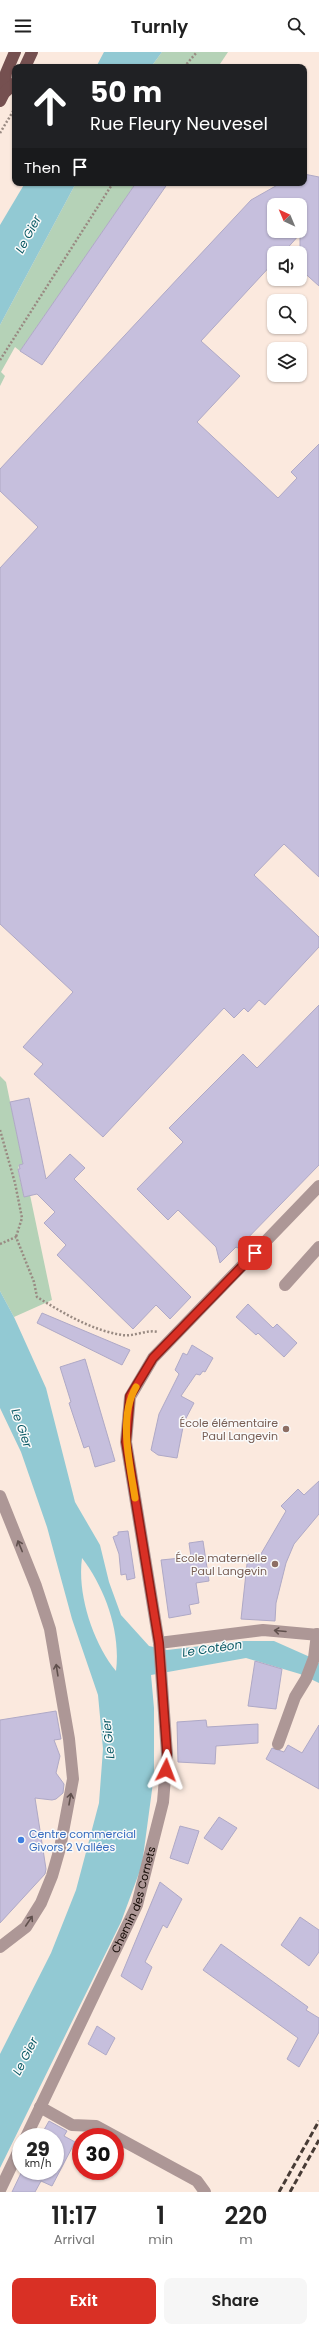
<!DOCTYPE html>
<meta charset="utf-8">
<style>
:root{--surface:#fff;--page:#f6f6f6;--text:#222;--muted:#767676;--accent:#d93025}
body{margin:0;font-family:Poppins,sans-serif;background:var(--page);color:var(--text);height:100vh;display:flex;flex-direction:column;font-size:15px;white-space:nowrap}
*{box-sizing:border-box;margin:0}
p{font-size:13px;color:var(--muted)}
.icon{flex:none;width:22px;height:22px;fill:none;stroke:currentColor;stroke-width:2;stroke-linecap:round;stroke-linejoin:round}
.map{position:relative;height:2140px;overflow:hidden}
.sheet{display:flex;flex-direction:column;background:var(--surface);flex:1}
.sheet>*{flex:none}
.hud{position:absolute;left:12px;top:12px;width:295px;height:122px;border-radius:8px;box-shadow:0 1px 3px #0004;background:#202124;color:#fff;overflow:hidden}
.needle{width:26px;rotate:316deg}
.fabs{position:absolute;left:267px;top:146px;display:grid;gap:8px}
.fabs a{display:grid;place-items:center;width:40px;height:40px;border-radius:8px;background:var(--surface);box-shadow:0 1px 3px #0004;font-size:20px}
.speed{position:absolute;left:12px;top:2076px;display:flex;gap:8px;font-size:20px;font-weight:700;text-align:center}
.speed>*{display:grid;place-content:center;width:52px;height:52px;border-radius:50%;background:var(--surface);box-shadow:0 1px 3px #0004;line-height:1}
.speed small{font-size:10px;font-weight:400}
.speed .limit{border:6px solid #d22;background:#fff;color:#111}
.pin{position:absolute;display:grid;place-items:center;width:34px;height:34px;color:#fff;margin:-17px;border-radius:8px;box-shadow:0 2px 6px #0006}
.me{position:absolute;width:44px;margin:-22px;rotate:3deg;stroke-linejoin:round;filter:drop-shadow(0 0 3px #0008)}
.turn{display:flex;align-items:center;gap:14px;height:84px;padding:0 12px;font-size:18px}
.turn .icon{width:52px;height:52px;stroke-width:2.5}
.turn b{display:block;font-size:28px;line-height:34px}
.then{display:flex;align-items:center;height:38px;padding:0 12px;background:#0003;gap:8px;font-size:15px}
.eta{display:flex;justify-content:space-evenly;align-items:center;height:68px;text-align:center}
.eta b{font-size:24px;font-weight:600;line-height:28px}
.action{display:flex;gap:8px;margin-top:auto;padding:8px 12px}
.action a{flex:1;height:46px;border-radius:8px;background:var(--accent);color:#fff;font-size:16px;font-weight:600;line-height:46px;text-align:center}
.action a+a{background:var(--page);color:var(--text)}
header{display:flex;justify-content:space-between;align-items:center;height:52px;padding:0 12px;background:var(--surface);font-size:18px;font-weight:600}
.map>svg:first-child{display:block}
</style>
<header><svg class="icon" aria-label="menu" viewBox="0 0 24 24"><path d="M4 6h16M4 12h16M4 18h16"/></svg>Turnly<svg class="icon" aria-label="search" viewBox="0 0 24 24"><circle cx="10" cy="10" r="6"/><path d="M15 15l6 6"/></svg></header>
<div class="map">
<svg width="319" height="2140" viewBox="0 0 319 2140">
<rect width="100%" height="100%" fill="#fbe9de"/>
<g fill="#b5d2b7">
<path d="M162 0H228L218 15H151Z"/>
<path d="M76 131H136L20 299 15 295 1 320 5 324 0 334V273Z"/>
<path d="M0 1024 6 1030 23 1112 19 1113 18 1118 24 1145 30 1143 52 1248 14 1265 0 1239Z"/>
</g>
<g fill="#92c9d3" fill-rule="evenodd">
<path d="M104 0H162L151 15H96Z"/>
<path d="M25 131H76L0 273V173Z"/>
<path d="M0 1239 14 1265 46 1336 75 1450 100 1493 109 1530 121 1563 149 1594 167 1598 244 1589H274L310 1605 319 1611V1631L300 1622 246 1606 151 1623 154 1656V1723L142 1813 121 1870 0 2116V2002L51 1901 76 1838 99 1751 103 1697 98 1643 72 1567 47 1475 21 1400 0 1356ZM82 1506C105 1536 121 1580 116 1619 93 1591 77 1542 82 1506Z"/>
</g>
<g fill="#c6bfdd" stroke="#afa9c6" fill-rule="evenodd">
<path d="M304 122 319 125V234L300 217V182L283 201H274V210L201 289 240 324 197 370 278 446 297 426 291 420 319 392V825L284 792 254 823 319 885V895L265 953 259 948 248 960 244 956 234 966 224 956 103 1085 34 1022 43 1012 23 995 73 940 0 872V516L38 475 0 439V417L251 148 281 131H304ZM274 153H300V179H274Z"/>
<path d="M136 131H168L42 313 20 299Z"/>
<path d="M319 953V1113L238 1196 236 1195 220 1211 216 1195 178 1158 168 1168 137 1137 183 1090 169 1076 243 1002 257 1016Z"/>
<path d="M29 1046 46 1127 70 1102 85 1116 74 1127 191 1245 170 1267 156 1253 133 1277 57 1203 66 1193 44 1171 55 1160 37 1142 24 1145 18 1117H20L19 1113 23 1112 10 1050Z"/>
<path d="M248 1252 273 1276 277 1272 297 1291 284 1305 258 1281 256 1283 236 1265Z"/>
<path d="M42 1261 130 1298 122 1313 37 1271Z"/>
<path d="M192 1293 213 1306 205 1320 203 1319 200 1323 196 1322 181 1344 194 1351 184 1370 177 1406 158 1403 151 1398 159 1362 179 1322 175 1318 183 1301 187 1303Z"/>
<path d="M85 1307 115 1409 95 1415 89 1394 84 1396 69 1351 71 1350 60 1315Z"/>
<path d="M319 1429V1462L294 1492 286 1511 276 1551 275 1569 241 1567 248 1503 258 1507 286 1459 281 1454 298 1437 304 1443Z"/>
<path d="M128 1479 135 1526 127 1528 126 1522 121 1523 119 1502 113 1485 118 1483V1480Z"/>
<path d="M203 1489 209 1529 196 1531 199 1551 189 1553 191 1562 169 1566 161 1508 191 1505 189 1491Z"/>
<path d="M255 1609 282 1617 276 1657 248 1654Z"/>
<path d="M56 1659 61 1687 54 1688 60 1704 56 1721 64 1732 63 1741 56 1747 52 1748 35 1746 46 1817 45 1822 0 1871V1668Z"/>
<path d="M206 1668 207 1675 258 1672V1691L216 1694 215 1712 178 1710 177 1670Z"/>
<path d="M319 1673V1737L266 1707 272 1696 284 1700 288 1693 302 1701Z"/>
<path d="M219 1765 237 1776 222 1798 204 1786Z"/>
<path d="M180 1774 199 1779 188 1812 170 1806Z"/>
<path d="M160 1830 182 1847 167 1876 163 1873 145 1910 152 1915 142 1938 121 1924Z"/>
<path d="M300 1865 319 1878V1900L309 1914 281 1893Z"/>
<path d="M221 1892 308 1955 306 1958 319 1966V1980L299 2015 287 2007 298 1986 203 1918Z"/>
<path d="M97 1974 115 1986 106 2003 88 1992Z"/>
<path d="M49 2069 67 2079 64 2084 75 2090 52 2134 41 2129 35 2140H12L22 2119H55V2085H40Z"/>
</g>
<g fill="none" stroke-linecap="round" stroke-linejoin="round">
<g stroke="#998a82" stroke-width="2.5" stroke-dasharray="2 2" stroke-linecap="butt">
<path d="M184 15 197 0"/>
<path d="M0 81 15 56"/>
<path d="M0 308 113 131"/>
<path d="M0 1078 15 1131 22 1166 16 1185"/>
<path d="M0 1192 16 1185 34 1230 37 1245C63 1261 91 1278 122 1283 133 1285 148 1277 158 1280"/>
</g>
<g stroke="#ad9796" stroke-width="12">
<path d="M285 1233 319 1195"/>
<path d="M0 1444 36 1534 50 1577 69 1687 73 1727 60 1796 52 1824 41 1851 26 1875 0 1895"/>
<path d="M159 1591 263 1578 319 1583"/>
<path d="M278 1692 295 1645 306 1627 314 1606 317 1582"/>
<path d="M40 2055 72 2073 96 2074 197 2129 205 2140"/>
<path id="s1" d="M26 2085 137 1853 163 1750 167 1702 159 1591 126 1390 130 1345 153 1306 319 1134"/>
<path d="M0 2138 21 2094"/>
</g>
<g stroke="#755050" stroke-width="12">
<path d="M25 15 32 0"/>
<path d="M4 41 6 21 15 0"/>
<path d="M0 49 4 41 15 31"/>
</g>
<g stroke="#473b35" stroke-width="3" stroke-dasharray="6 3" stroke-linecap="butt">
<path d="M279 2140 319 2069"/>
<path d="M290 2140 319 2088"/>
</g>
</g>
<defs><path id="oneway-shaft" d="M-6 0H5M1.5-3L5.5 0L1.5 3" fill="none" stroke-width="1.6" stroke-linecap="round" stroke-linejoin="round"/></defs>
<g stroke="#60504d">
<use href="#oneway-shaft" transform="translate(20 1494) rotate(-112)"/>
<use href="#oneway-shaft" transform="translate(280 1579) rotate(-175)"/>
<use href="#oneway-shaft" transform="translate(57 1618) rotate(-99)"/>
<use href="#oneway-shaft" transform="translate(70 1747) rotate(-80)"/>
<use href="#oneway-shaft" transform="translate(29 1869) rotate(-56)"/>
</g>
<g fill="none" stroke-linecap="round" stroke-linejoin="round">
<g stroke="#8d1f18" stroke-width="10">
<path id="route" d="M166 1718 167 1702 159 1591 126 1390 130 1344 153 1306 255 1201"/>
</g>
<use href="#route" stroke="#d93025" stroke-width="7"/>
<path stroke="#f59e0b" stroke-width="7" d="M135 1446C130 1413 118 1365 136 1335"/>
</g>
<g fill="#8d6e63" stroke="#fafafa" stroke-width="1.5">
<circle cx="286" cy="1377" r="4"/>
<circle cx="275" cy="1512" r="4"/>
</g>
<circle fill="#3f7fe0" stroke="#fafafa" stroke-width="1.5" cx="21" cy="1788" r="4"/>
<g text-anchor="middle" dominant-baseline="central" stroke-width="3" stroke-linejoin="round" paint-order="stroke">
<g font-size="11" fill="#785e54" stroke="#fafafa" text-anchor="end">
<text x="278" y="1371">École élémentaire<tspan x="278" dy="13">Paul Langevin</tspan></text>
<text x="267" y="1506">École maternelle<tspan x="267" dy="13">Paul Langevin</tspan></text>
</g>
<g font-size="11" fill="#366cbe" stroke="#fafafa" text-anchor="start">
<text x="29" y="1782">Centre commercial<tspan x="29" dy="13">Givors 2 Vallées</tspan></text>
</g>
<g font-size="11" fill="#130904" stroke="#fafafa">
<text stroke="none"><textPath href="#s1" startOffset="261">Chemin des Cornets</textPath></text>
</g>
<g font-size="12" font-style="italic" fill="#0a5a65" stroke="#fafafa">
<text transform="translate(28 182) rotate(-62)">Le Gier</text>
<text transform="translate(22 1376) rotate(71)">Le Gier</text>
<text transform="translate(212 1596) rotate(-8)">Le Cotéon</text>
<text transform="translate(108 1687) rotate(-96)">Le Gier</text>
<text transform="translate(25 2004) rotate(-63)">Le Gier</text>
</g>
</g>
</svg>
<div class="fabs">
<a><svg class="needle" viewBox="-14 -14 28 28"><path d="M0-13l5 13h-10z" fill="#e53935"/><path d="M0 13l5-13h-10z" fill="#767676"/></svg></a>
<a><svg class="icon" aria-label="sound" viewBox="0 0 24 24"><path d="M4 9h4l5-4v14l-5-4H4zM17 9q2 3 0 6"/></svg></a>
<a><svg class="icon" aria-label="search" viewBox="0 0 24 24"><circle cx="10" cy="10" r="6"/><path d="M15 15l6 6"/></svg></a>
<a><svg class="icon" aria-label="layers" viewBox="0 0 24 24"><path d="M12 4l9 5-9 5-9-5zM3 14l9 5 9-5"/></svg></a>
</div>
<div class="speed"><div>29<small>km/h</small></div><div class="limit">30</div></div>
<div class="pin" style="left:255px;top:1201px;background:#d93025"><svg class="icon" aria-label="arrive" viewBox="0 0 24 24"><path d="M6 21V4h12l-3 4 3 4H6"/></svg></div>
<svg class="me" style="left:166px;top:1718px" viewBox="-20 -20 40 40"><path d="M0-17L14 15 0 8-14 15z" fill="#d93025" stroke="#fff" stroke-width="4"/></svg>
<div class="hud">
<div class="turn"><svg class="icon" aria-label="ahead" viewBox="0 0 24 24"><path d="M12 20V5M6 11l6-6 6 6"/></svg><div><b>50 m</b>Rue Fleury Neuvesel</div></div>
<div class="then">Then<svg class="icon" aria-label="arrive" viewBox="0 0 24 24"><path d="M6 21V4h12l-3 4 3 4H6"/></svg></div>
</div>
</div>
<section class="sheet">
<div class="eta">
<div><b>11:17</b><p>Arrival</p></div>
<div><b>1</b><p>min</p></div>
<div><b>220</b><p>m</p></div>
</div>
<div class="action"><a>Exit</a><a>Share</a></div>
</section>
